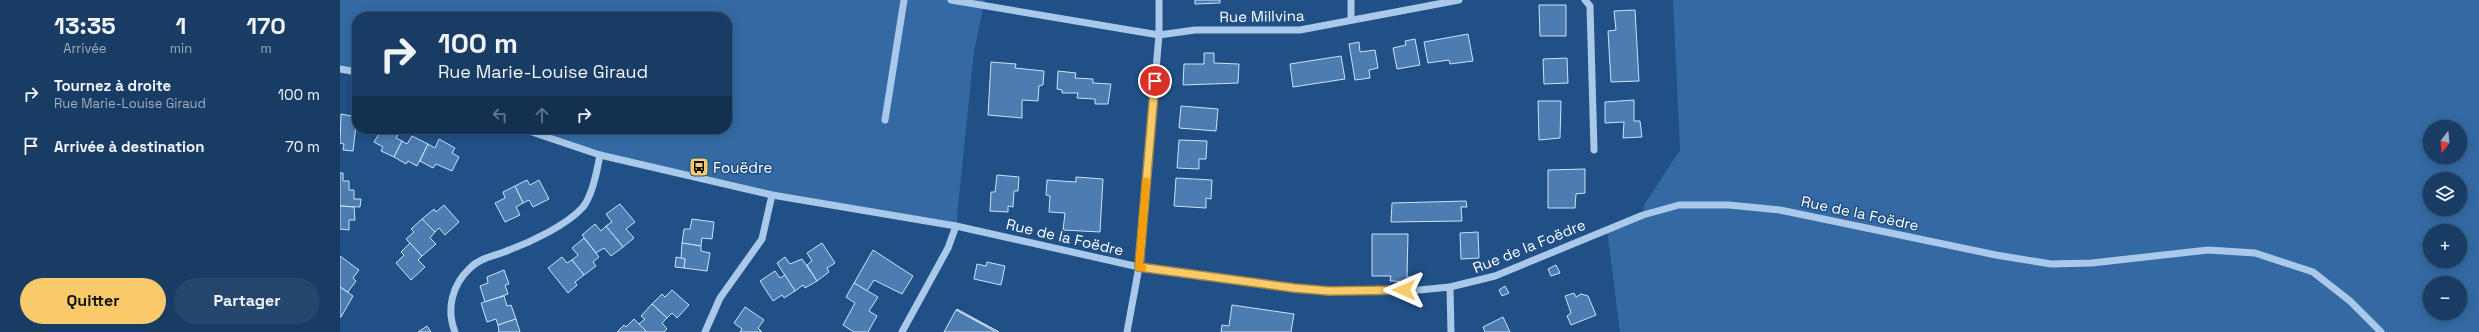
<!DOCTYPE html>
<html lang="fr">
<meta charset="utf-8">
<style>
:root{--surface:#183c64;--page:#25476d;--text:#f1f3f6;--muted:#9fadbf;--line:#365678;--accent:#f8ca69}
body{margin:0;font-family:"Space Grotesk",sans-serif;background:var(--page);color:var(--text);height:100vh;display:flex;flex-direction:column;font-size:15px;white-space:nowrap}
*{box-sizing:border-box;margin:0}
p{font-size:13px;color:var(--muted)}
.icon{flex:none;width:22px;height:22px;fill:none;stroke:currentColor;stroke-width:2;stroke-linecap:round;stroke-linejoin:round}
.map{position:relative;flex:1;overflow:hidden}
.side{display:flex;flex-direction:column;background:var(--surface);width:340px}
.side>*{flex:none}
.guide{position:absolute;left:12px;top:12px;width:380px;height:122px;border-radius:16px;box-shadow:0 2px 10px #0003,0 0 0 1px var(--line);background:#183c64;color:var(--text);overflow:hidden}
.needle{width:26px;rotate:196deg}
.tools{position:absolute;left:2083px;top:120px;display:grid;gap:8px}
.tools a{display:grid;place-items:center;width:44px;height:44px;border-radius:50%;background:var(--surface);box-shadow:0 2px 10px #0003,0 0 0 1px var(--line);font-size:20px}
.pin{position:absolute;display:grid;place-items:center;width:34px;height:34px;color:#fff;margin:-17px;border:2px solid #fff;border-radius:50%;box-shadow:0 1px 4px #0007}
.me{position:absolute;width:44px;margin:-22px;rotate:270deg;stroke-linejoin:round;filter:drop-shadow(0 0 3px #0008)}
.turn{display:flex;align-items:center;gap:14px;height:84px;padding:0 20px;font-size:18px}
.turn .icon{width:52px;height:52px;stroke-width:2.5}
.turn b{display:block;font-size:28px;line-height:34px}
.lanes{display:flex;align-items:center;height:38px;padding:0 20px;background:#0003;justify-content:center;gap:20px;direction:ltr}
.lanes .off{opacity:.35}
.eta{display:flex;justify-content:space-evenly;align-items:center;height:68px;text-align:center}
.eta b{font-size:24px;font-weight:700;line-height:28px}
.primary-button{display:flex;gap:8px;margin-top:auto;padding:8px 20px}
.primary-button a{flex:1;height:46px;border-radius:24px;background:var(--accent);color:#111;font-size:16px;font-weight:700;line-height:46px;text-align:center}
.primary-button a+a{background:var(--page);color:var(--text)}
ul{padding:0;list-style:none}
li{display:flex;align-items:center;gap:12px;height:52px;padding:0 20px}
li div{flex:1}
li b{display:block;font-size:15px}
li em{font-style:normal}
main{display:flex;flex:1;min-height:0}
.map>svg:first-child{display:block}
</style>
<main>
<section class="side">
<div class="eta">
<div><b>13:35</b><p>Arrivée</p></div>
<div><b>1</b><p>min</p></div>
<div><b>170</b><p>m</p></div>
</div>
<ul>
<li><svg class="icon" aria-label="right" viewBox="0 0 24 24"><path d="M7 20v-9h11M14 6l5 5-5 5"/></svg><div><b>Tournez à droite</b><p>Rue Marie-Louise Giraud</p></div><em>100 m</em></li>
<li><svg class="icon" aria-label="arrive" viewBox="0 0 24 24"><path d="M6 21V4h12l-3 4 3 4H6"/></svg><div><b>Arrivée à destination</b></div><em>70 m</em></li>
</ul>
<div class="primary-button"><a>Quitter</a><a>Partager</a></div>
</section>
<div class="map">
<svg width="2139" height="332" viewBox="0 0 2139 332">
<rect width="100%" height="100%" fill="#205086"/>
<g fill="#336aa3" fill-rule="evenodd">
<path d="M0 0H645L634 51 616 226 432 195 260 155 183 129H387V17H17V72L0 69Z"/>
<path d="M1333 0H2139V332H1280L1267 229 1303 215 1304 205 1340 150ZM2090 127H2120V157H2090ZM2090 179H2120V209H2090ZM2090 231H2120V261H2090ZM2090 283H2120V313H2090Z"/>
</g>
<g fill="#4c7cb0" stroke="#cde2f7">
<path d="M855 0H880V3L855 4Z"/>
<path d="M1199 5H1226V36H1200Z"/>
<path d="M1295 10 1299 81 1271 82 1268 31 1276 30 1274 11Z"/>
<path d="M1128 34 1133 61 1110 64 1109 60 1088 63 1084 42Z"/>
<path d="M1075 39 1080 65 1057 69 1053 48 1066 45 1065 41Z"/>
<path d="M1019 42 1020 52 1035 50 1038 68 1029 70 1030 78 1015 80 1009 44Z"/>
<path d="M864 53H874V63L899 64 898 83 843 85 844 64H864Z"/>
<path d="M1001 56 1005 79 953 87 950 64Z"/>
<path d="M1227 58 1228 83 1204 84 1203 59Z"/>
<path d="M651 62 676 64 675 68 704 71 703 85 699 86 698 101 682 100V118L648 115Z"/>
<path d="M718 71 736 73 735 78 753 79V83L771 84 768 104H755V99L737 98 738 93H722V90L717 89Z"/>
<path d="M1294 100V121H1300L1302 137 1283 138 1284 122 1265 123V102Z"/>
<path d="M1198 101H1221L1220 138 1199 140Z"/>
<path d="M841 106 878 109 876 131 839 128Z"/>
<path d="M1 114 17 117 13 151 3 150 4 144 0 143Z"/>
<path d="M42 129 61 130 56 138 62 141 54 157 41 151 43 147 34 142Z"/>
<path d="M72 136 88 144 77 166 68 161 66 164 54 157 62 141 67 144Z"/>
<path d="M99 139 115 148 112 153 119 157 112 171 96 164 93 168 80 161 88 144 95 148Z"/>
<path d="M839 140 867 141 866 159H859V169L837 168Z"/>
<path d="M1245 169V193L1236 194 1235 208H1208V170Z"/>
<path d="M0 173H3V181H9V190H14V199H21L20 207 0 206Z"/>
<path d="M657 175 679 177 678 191H674L673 207 668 206V212L650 211 651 192H655Z"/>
<path d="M736 177 763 179 760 232 723 230 725 213 709 212 710 196 706 195 707 180 736 182Z"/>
<path d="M836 178 872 180 871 199 866 198V208L834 206Z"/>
<path d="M187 180 190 185 199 180 209 199 193 207 189 200 183 203 175 186Z"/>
<path d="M175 186 183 203 176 207 180 215 165 222 155 203 165 198 163 192Z"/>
<path d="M1126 201 1127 207H1121L1122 221 1051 222 1052 203Z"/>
<path d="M280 204 295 222 286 229 294 238 283 247 266 226 272 222 266 214Z"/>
<path d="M104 205 119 222 105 235 99 228 95 232 82 219 94 209 96 212Z"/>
<path d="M0 206 14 207 15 220H9V230L0 229Z"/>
<path d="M82 219 95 232 90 238 96 244 82 256 66 239 74 232 71 229Z"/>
<path d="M352 219 374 222 372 239 362 238 361 246 342 243 344 229H350Z"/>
<path d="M255 224 261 231 266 226 283 247 271 256 264 248 256 253 242 235Z"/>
<path d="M1138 232 1139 258 1121 259 1120 233Z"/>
<path d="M1032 234H1068L1067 277H1073V282L1050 281 1051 276H1032Z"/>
<path d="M244 238 259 257 253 262 256 266 244 275 232 260 238 255 232 248Z"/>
<path d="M70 243 82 256 78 260 85 267 71 280 56 263 64 255 61 252Z"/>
<path d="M342 243 361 246V251L370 253 367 271 344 268 345 259 341 258Z"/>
<path d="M482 243 495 263 487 268 489 272 477 281 467 265 472 261 467 253Z"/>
<path d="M533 250 573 276 562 294 534 280 527 291 514 283Z"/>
<path d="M0 256 19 270 13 278 16 281 8 292 0 287Z"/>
<path d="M222 257 227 263 232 260 244 275 235 282 237 285 228 293 208 268Z"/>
<path d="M336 257 345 259 344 268 335 267Z"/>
<path d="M445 257 450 264 462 259 477 281 465 288 463 285 455 291 437 263Z"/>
<path d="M647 262 665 266 661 285 634 279 637 264 646 266Z"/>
<path d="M1216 265 1220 273 1211 276 1208 269Z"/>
<path d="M164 270 169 284 165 285 168 294 145 302 140 286 148 283 147 277Z"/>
<path d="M435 271 440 278 445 275 455 291 444 298 442 295 433 301 420 281Z"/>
<path d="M514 283 538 297 529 311 537 316 528 332H514L503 325 515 303 506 297Z"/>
<path d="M1165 286 1169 293 1162 296 1159 290Z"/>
<path d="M0 287 13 296 1 317H0Z"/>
<path d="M332 290 349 305 337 318 332 313 327 318 312 304 322 294 325 297Z"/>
<path d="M1234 293 1236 297 1241 294 1248 296 1256 315 1231 325 1227 316 1231 313 1225 296Z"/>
<path d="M164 296 167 306 171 305 176 319 158 325 156 319 147 322 141 303Z"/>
<path d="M312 304 327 318 322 323 327 329 324 332H307L299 324 305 319 301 316Z"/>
<path d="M892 305 954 314 951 332H881L882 325 889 326Z"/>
<path d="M405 307 424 320 418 328 422 332H400L402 329 394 323Z"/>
<path d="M617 309 659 332 616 310Z"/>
<path d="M616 310 656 332H604Z"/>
<path d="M1163 317 1170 332H1145L1143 327Z"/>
<path d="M176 319 180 332H159L158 325Z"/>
<path d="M294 319 307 332H277L284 325 286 327Z"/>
<path d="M87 326 91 332H78Z"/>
</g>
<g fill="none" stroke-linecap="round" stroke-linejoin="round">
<g stroke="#a9c8ea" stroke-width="7">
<path d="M611 0 819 35 855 30H960L1119 0"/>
<path d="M1011 0V20"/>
<path d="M1245 0 1250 6 1254 150"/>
<path d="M0 69 17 72"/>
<path d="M545 120 564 0"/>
<path d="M183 129 260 155 432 195 616 226 799 267 954 288 989 291 1079 290 1110 287 1155 276 1303 215 1339 205H1389L1440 210 1656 255 1711 264 1752 263 1868 250 1915 253 1973 272 2010 301 2041 332"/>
<path d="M1110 287 1111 332"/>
<path d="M115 332C106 309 112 285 130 268 141 257 156 256 169 250 191 242 227 225 243 207 253 194 257 170 260 155"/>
<path d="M365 332 380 298 422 239 432 195"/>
<path d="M562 332 608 248 616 226"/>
<path d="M787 332 799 267 819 35V0"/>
</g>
</g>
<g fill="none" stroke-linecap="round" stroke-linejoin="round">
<g stroke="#a18344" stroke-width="10">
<path id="route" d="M815 81 799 267 954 288 989 291 1064 290"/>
</g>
<use href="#route" stroke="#f8ca69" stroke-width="7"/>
<path stroke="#f59e0b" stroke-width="7" d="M803 268 799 267 806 181"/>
</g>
<defs>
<g id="bus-square" transform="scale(1)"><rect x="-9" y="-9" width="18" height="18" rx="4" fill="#f8ca69" stroke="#205086"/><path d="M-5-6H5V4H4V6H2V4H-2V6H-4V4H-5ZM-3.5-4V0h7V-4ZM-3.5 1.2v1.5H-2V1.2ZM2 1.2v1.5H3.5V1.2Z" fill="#111"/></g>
</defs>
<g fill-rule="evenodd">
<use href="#bus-square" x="359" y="167"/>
</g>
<g text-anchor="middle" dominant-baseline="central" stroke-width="3" stroke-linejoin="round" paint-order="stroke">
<g font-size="15" fill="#fff" stroke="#205086">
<text transform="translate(922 16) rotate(-1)">Rue Millvina</text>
<text transform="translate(1520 213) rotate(12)">Rue de la Foëdre</text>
<text transform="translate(725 237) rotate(13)">Rue de la Foëdre</text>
<text transform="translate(1189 246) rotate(-22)">Rue de la Foëdre</text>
</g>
<g font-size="15" fill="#fff" stroke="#205086" text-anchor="start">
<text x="373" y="167">Fouëdre</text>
</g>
</g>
</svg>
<div class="tools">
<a><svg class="needle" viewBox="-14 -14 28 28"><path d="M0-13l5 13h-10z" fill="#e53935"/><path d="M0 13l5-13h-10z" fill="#9fadbf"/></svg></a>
<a><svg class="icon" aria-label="layers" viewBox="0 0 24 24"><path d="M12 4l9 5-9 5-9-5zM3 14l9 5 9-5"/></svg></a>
<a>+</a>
<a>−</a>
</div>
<div class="pin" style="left:815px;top:81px;background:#d93025"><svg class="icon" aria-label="arrive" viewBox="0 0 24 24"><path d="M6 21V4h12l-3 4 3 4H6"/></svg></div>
<svg class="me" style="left:1064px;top:290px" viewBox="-20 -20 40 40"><path d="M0-17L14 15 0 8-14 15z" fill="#f8ca69" stroke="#fff" stroke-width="4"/></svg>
<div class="guide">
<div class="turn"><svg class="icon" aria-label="right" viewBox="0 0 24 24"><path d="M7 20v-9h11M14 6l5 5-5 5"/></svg><div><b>100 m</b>Rue Marie-Louise Giraud</div></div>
<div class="lanes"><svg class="icon off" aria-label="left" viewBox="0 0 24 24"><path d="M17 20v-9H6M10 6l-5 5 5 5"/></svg><svg class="icon off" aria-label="ahead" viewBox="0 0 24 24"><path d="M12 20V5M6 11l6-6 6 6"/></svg><svg class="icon" aria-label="right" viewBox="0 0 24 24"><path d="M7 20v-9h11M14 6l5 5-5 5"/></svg></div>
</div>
</div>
</main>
